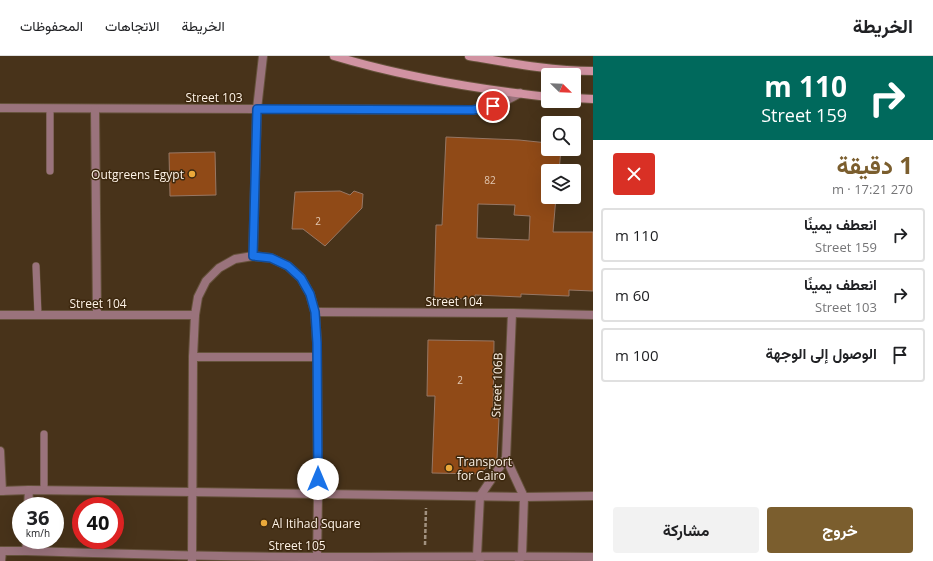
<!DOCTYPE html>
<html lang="ar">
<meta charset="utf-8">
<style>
:root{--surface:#fff;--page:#f2f2f2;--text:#202124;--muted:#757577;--line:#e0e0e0;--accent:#7b5e2e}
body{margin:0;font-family:"Open Sans",Vazirmatn,sans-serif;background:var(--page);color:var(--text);direction:rtl;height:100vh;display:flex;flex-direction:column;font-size:15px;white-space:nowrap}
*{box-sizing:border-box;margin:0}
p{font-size:13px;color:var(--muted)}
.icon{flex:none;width:22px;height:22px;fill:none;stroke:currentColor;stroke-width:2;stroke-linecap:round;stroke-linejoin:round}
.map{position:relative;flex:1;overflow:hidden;direction:ltr}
.drawer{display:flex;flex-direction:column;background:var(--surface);width:340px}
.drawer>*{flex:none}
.hud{background:#00695c;color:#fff;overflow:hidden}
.needle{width:26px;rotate:113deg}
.controls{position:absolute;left:541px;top:12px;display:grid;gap:8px}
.controls a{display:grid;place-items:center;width:40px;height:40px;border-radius:4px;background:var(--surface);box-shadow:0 4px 16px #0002;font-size:20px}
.speed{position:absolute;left:12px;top:441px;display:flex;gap:8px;font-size:20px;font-weight:700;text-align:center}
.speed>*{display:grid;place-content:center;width:52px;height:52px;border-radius:50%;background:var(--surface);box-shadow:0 4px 16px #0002;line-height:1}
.speed small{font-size:10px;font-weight:400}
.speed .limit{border:6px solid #d22;background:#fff;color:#111}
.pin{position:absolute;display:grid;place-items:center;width:34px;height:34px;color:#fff;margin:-17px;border:2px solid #fff;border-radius:50%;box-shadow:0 1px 4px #0007}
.me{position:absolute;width:44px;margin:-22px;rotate:0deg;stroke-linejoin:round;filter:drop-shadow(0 0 3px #0008)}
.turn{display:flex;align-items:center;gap:14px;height:84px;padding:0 20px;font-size:18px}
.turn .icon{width:52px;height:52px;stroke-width:2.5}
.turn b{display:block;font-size:28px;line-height:34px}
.round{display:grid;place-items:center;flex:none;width:42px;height:42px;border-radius:4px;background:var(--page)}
.summary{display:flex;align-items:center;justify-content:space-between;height:68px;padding:0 20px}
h1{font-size:24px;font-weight:700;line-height:30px;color:var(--accent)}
.primary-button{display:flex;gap:8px;margin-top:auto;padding:8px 20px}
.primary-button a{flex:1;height:46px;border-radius:4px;background:var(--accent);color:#fff;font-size:16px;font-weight:700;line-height:46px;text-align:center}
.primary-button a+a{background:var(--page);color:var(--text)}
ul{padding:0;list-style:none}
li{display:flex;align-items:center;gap:12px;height:54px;margin:0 8px 6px;padding:0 12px;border:2px solid var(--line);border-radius:4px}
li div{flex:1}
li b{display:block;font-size:15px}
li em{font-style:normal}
header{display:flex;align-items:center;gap:24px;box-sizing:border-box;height:56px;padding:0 20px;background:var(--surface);border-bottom:1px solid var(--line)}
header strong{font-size:19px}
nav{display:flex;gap:22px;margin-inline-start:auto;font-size:14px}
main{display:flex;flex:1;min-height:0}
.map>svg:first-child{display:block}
</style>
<header>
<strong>الخريطة</strong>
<nav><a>الخريطة</a><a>الاتجاهات</a><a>المحفوظات</a></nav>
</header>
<main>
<section class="drawer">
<div class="hud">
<div class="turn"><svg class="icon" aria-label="right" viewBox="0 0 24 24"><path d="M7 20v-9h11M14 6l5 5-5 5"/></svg><div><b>110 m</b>Street 159</div></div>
</div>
<div class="summary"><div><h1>1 دقيقة</h1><p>270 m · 17:21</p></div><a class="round" style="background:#d93025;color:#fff"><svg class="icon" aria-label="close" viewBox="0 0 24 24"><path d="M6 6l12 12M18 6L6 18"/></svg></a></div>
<ul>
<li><svg class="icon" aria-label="right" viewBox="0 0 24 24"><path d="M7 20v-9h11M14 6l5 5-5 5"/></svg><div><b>انعطف يمينًا</b><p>Street 159</p></div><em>110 m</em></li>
<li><svg class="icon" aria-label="right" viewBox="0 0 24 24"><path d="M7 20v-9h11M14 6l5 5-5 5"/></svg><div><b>انعطف يمينًا</b><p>Street 103</p></div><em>60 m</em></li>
<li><svg class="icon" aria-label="arrive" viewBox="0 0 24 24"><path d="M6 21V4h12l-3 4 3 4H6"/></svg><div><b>الوصول إلى الوجهة</b></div><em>100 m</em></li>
</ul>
<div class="primary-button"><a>خروج</a><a>مشاركة</a></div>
</section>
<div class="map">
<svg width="593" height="505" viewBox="0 0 593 505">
<rect width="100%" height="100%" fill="#48331a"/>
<g fill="#904a17" stroke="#977764" fill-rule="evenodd">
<path d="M446 81 519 84 548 87V93H561L559 115H548V141H556L553 176H593V235L569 234V240L521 238V241L475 239V243L434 242 436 169H442ZM478 148 515 149 514 159 530 160 529 184 477 182Z"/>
<path d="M215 96 216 139 170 140 169 97Z"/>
<path d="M340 135 350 139 354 135 363 138 362 152 325 190 303 173H292L295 136Z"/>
<path d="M428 284 494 285 493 362H499L497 403 479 418 432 417 435 340H427Z"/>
</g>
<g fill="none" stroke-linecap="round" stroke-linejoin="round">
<g stroke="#65523b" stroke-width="8">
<g id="service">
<path d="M50 53V115"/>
<path d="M36 210 38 259"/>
<path d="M44 434V378"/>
</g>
</g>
<g stroke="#65523b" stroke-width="10">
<g id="minor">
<path d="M0 52 257 53 473 54C490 52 505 46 520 37"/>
<path d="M95 53 97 259"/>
<path d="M315 256 512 257 593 259"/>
<path d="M512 257 506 402 524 441 522 500 519 504"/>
<path d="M0 259H195"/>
<path d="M193 301H317"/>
<path d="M0 395 2 435"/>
<path d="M0 435 29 434 192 436 524 441 593 440"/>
<path d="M28 450 29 434"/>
<path d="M0 495H26C123 498 220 501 317 501 409 501 501 500 593 501"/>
<path d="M26 495 27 484"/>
<path d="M480 503 477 500 480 440 506 402"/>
<path d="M1 505 2 495"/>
</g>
</g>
<g stroke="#65523b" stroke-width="10">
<g id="tertiary">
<path d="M253 200 257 53 263 0"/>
<path d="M192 505 193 301 195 259 198 241 206 225 219 212 235 203 253 200 271 202 288 210 301 222 310 238 315 256 317 287 318 438 317 505"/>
</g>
</g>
<g stroke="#65523b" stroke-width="10">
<g id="secondary">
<path d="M334 0C404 21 476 33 548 41"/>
<path d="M469 0C510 7 551 15 593 15"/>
<path d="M574 42 593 43"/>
</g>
</g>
<path stroke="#a29280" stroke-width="2.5" stroke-dasharray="4 2" stroke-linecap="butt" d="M425 489 426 452"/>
<use href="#service" stroke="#9a737c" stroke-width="7"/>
<use href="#minor" stroke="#9a737c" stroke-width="8"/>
<use href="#tertiary" stroke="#9a737c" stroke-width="8"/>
<use href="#secondary" stroke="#d193a2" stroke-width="8"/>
</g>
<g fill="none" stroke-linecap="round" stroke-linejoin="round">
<g stroke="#114b97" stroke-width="10">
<path id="route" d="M318 423 317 287 315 256 310 238 301 222 288 210 271 202 253 200 257 53 473 54 493 50"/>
</g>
<use href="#route" stroke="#1a73e8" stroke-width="7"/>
</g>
<g fill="#eba93a" stroke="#3d280f" stroke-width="1.5">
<circle cx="192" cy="118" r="4"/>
<circle cx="449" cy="412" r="4"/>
<circle cx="264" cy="467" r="4"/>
</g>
<g text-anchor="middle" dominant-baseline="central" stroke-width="3" stroke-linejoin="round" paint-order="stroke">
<g font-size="10" fill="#e2c8b2">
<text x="490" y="124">82</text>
<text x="318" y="165">2</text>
<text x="460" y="324">2</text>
</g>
<g font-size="12" fill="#fdf2e6" stroke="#3d280f">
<text x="214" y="41">Street 103</text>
<text x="454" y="245">Street 104</text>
<text x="98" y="247">Street 104</text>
<text transform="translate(497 329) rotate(-88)">Street 106B</text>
<text x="297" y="489">Street 105</text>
</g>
<g font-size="12" fill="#fdf2e6" stroke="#3d280f" text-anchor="start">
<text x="184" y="118" text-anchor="end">Outgreens Egypt</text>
<text x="457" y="405">Transport<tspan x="457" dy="14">for Cairo</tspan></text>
<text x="272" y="467">Al Itihad Square</text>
</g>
</g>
</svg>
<div class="controls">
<a><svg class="needle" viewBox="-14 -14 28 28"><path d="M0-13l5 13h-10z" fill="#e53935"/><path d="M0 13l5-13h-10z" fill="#757577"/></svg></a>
<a><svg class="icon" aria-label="search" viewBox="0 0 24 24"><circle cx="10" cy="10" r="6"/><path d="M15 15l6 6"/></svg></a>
<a><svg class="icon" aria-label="layers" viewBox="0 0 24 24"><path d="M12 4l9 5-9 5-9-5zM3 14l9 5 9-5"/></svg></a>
</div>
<div class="speed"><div>36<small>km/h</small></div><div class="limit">40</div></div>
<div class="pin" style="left:493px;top:50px;background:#d93025"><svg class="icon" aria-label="arrive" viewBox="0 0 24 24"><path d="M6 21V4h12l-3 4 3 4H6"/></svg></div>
<svg class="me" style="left:318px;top:423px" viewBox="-20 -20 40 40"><circle r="19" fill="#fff"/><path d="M0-13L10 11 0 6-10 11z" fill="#1a73e8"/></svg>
</div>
</main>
